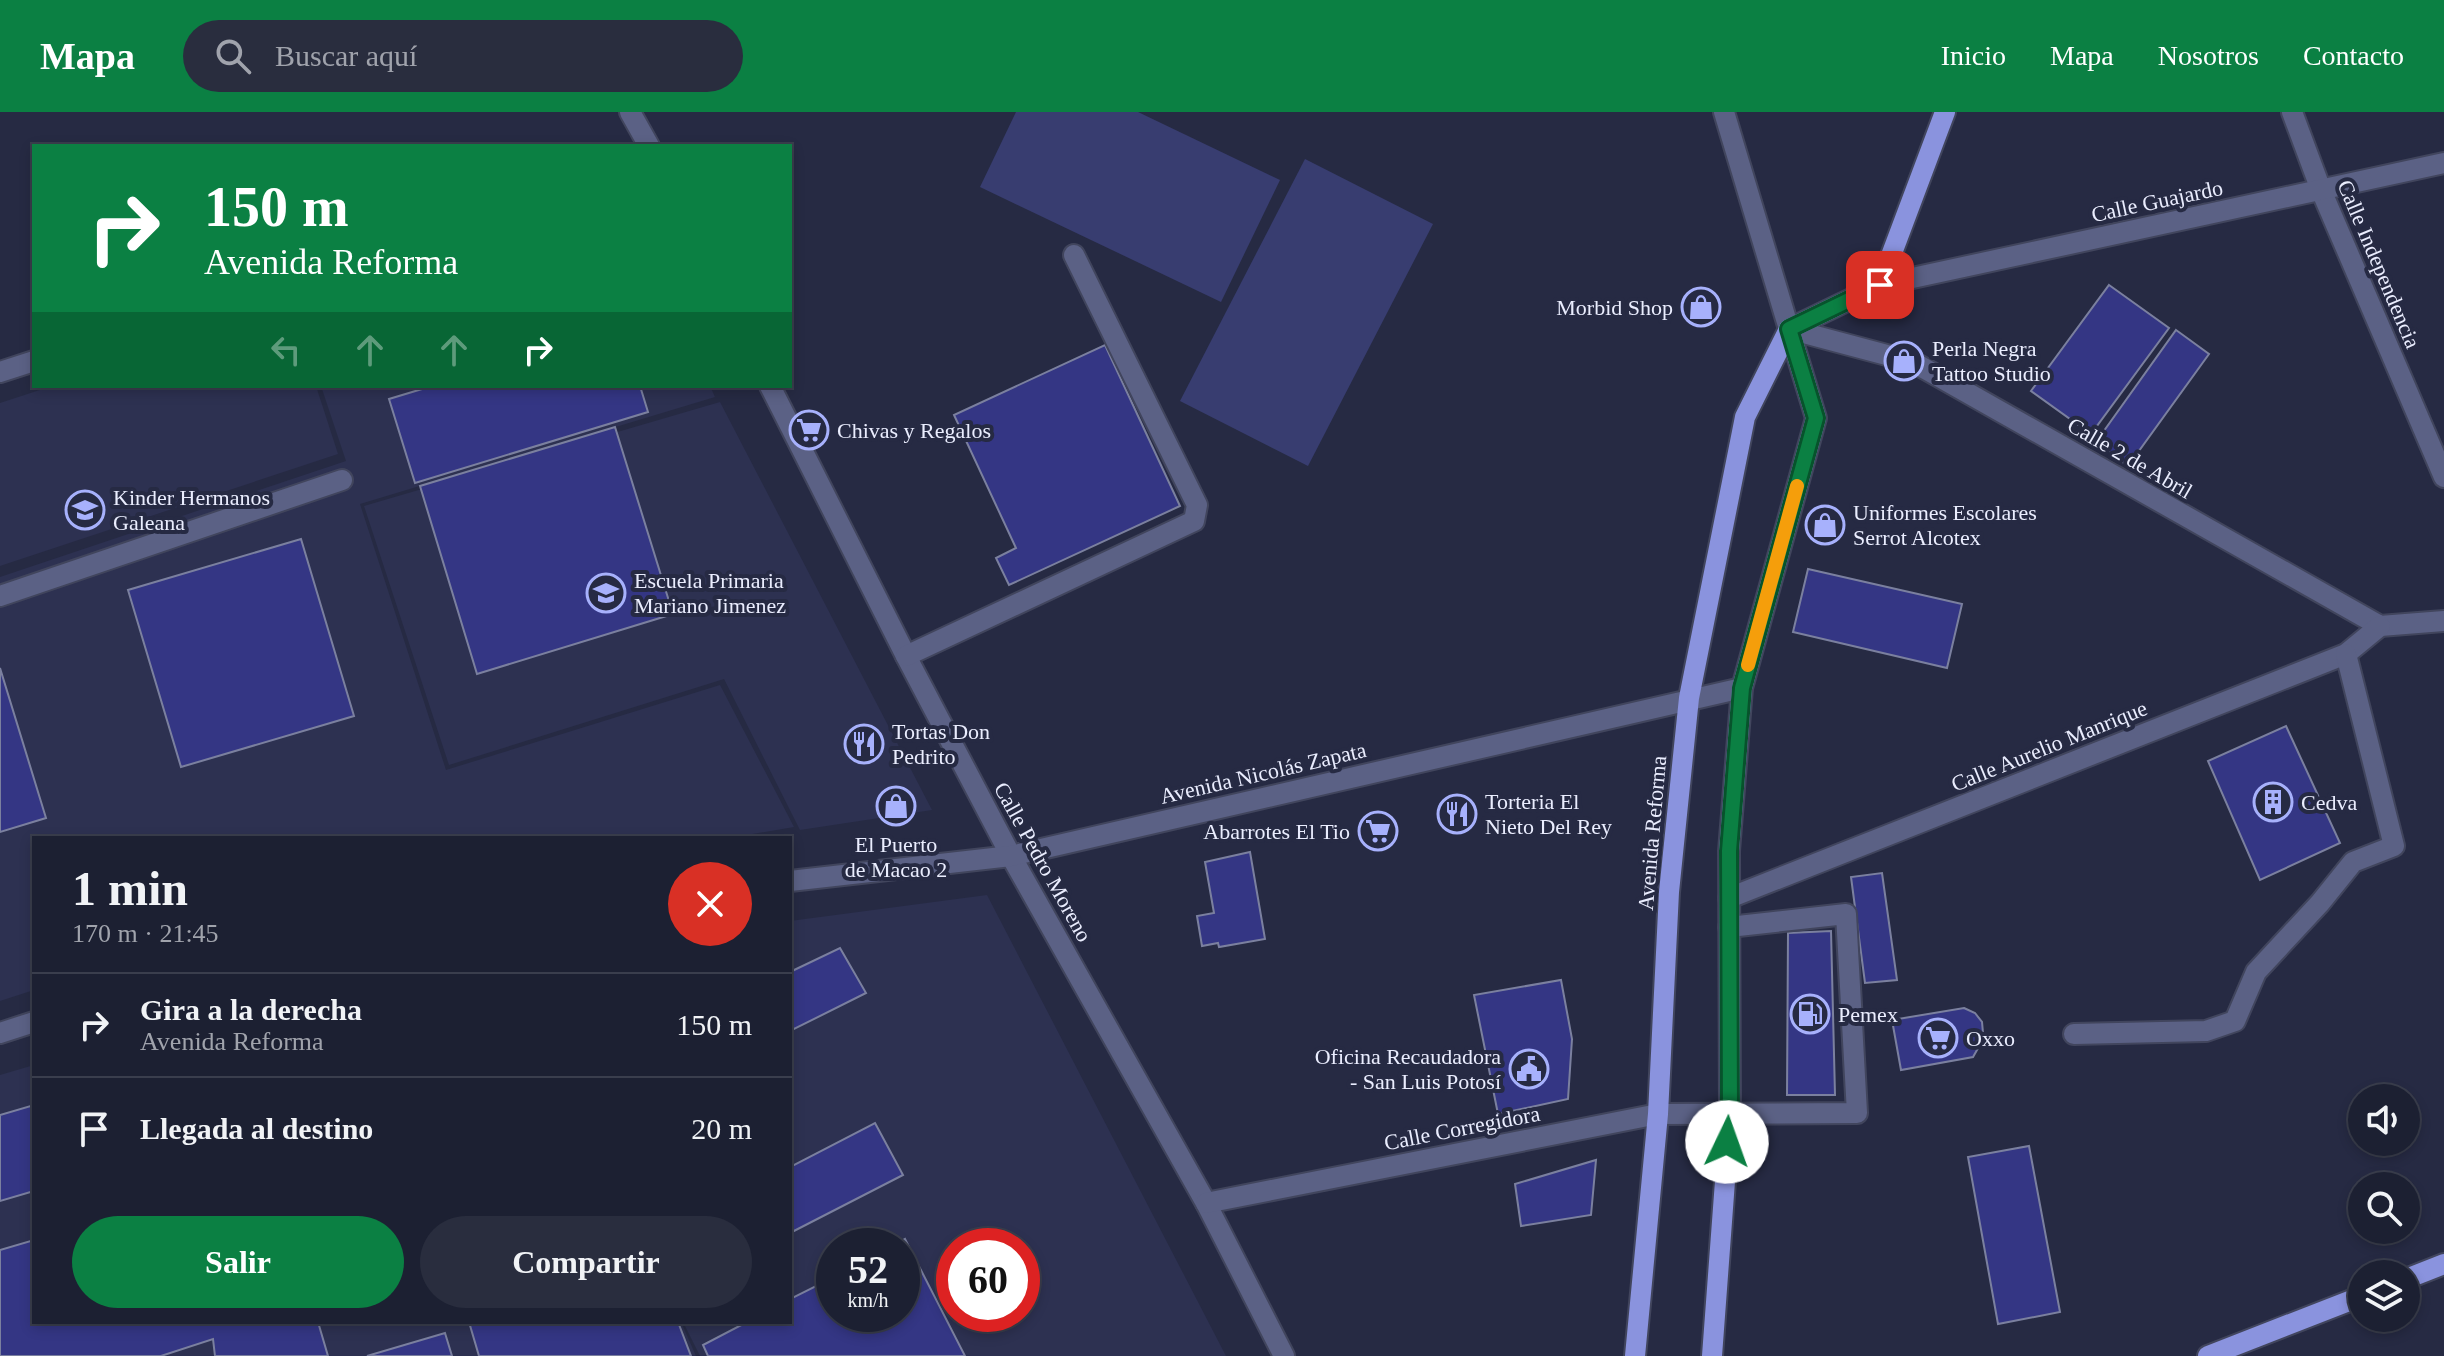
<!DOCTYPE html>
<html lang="es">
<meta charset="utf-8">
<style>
:root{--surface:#1c2032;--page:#292d3e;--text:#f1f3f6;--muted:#a0a3ac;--line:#3a3e4d;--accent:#0b8043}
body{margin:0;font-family:Georgia,serif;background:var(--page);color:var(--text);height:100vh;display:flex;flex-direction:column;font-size:30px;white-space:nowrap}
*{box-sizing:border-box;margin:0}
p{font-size:26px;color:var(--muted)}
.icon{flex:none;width:44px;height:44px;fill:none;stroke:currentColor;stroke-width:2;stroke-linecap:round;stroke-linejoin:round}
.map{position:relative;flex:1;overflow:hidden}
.side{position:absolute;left:32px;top:724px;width:760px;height:488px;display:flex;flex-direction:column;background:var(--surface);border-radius:0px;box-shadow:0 4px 12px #0003,0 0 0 2px var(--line)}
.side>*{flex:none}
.guide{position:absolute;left:32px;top:32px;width:760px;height:244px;border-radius:0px;box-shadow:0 4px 12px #0003,0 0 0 2px var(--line);background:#0b8043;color:#fff;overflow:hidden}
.controls{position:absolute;left:2348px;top:972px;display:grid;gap:16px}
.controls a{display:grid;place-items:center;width:72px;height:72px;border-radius:50%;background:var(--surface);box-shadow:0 4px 12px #0003,0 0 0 2px var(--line);font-size:40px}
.speed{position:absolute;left:816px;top:1116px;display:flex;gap:16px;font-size:40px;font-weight:700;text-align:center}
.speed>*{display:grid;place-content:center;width:104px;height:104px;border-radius:50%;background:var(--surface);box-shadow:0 4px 12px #0003,0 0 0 2px var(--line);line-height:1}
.speed small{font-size:20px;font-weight:400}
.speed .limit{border:12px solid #d22;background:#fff;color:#111}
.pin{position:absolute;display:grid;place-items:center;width:68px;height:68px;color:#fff;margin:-34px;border-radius:16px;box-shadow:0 4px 12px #0006}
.me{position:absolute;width:88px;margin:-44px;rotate:3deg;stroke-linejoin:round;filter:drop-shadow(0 0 6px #0008)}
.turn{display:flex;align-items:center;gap:28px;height:168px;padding:0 40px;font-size:36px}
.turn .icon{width:104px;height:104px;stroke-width:2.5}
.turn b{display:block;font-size:56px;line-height:68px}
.lanes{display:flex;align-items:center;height:76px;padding:0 40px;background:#0003;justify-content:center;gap:40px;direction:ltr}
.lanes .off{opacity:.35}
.round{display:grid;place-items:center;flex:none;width:84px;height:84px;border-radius:42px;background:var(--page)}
.overview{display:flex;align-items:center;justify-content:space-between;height:136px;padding:0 40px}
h1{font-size:48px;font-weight:600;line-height:60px}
.button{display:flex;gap:16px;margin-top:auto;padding:16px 40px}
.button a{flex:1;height:92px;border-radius:48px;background:var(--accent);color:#fff;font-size:32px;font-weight:600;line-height:92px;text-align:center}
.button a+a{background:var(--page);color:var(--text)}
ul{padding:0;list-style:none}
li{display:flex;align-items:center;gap:24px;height:104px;padding:0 40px;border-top:2px solid var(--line)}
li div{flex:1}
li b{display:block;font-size:30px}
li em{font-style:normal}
header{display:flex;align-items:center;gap:48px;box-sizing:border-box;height:112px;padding:0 40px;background:var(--accent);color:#fff}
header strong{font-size:38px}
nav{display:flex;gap:44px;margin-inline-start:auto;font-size:28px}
.search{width:560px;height:72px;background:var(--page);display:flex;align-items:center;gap:20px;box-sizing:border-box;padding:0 28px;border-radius:44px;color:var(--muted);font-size:30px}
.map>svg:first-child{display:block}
</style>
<header>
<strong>Mapa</strong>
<div class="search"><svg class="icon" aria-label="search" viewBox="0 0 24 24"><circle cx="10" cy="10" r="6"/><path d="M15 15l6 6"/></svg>Buscar aquí</div>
<nav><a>Inicio</a><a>Mapa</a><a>Nosotros</a><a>Contacto</a></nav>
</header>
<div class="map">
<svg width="2444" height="1244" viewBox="0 0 2444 1244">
<rect width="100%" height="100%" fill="#262a43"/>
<g fill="#2d3151" fill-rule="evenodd">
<path d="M52 274H316L338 342 0 454V291Z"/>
<path d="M321 274H710L715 285 360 392 446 658 720 573 794 715 729 726H34V878L0 889V465L346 349Z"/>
<path d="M720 290 932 698 800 718 724 567 449 653 364 394Z"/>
<path d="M987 783 1226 1244H700L683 1210H790V809ZM834 1134H902V1202H834ZM954 1134H1022V1202H954Z"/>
<path d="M34 953V1210H681L696 1244H0V963Z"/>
</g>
<g fill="#383d70">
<path d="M1016 0H1138L1280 68 1221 190 980 75Z"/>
<path d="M1305 47 1433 112 1308 354 1180 289Z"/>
</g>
<g fill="#343684" stroke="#7b809f" stroke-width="2">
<path d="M2109 173 2169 216 2091 322 2031 279Z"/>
<path d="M2176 218 2209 242 2128 354 2096 330Z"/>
<path d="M1105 233 1180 394 1009 473 996 446 1016 436 954 303Z"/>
<path d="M432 274H640L648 300 415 371 389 287Z"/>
<path d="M615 315 673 502 477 562 420 374Z"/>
<path d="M301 427 354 604 181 655 128 478Z"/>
<path d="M1808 457 1962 492 1947 556 1793 520Z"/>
<path d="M0 556 46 706 0 720Z"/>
<path d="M2286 614 2340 731 2260 768 2208 649Z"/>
<path d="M1250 740 1265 827 1219 835 1218 831 1202 834 1197 804 1214 801 1205 750Z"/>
<path d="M1882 761 1897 868 1865 871 1851 765Z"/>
<path d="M1831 819 1835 983H1787L1788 821Z"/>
<path d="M840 836 866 881 790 919V860Z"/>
<path d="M1561 868 1572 927 1568 987 1498 1002 1474 883Z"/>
<path d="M1964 896 1975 901 1982 910 1983 921 1981 931 1973 945 1901 958 1892 908Z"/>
<path d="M34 993V1079L0 1089V1003Z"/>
<path d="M875 1011 903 1063 790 1121V1055Z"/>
<path d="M2029 1034 2060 1200 1998 1212 1968 1045Z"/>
<path d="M1596 1048 1591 1103 1521 1114 1515 1072Z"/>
<path d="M905 1127 965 1244H708L703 1233 747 1210H790V1187L834 1165V1202H902V1134H893Z"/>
<path d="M34 1128V1210H318L328 1244H215L213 1227 161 1244H0V1138Z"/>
<path d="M469 1210H678L691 1244H479Z"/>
<path d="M445 1221 452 1244H367Z"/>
</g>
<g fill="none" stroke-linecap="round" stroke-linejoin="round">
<g stroke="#41455d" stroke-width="24">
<g id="minor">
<path d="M630 0 649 34"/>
<path d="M1724 0 1789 217 1913 250 2380 514 2444 509"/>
<path d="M2292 0 2321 78 2444 365"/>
<path d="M1880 173 2444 51"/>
<path d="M0 260 34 249"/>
<path d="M770 274 906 544 1011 744 1206 1091 1284 1244"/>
<path d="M0 484 342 368"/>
<path d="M906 544 1194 409 1197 393 1074 143"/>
<path d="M790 769 1011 744 1742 576"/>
<path d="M1729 786 2346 542 2380 514"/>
<path d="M0 921 34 910"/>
<path d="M2074 922 2206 919 2235 909 2256 860 2320 791 2353 750 2394 734 2346 542"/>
<path d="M1206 1091 1658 1002 1857 1001 1846 802 1729 815"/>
</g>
</g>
<g stroke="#41455d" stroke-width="24">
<g id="major">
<path d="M2406 1167 2444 1152"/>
<path d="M1635 1244 1658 1002 1669 780 1689 586 1745 305 1789 217 1880 173 1945 0"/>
<path d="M1712 1244 1730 1002 1729 739 1742 576 1816 306 1789 217"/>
<path d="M2208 1244 2362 1184"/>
</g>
</g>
<use href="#minor" stroke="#5b6185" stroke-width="20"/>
<use href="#major" stroke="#8a93de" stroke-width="20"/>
</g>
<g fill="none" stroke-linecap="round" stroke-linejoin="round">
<g stroke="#07532c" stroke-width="20">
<path id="route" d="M1727 1030 1730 1002 1729 739 1742 576 1816 306 1789 217 1880 173"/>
</g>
<use href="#route" stroke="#0b8043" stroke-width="14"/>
<path stroke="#f59e0b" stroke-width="14" d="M1748 553 1797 374"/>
</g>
<defs>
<g id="shop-ring" transform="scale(2)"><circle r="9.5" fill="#262a43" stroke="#a7b1fc" stroke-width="1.5"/><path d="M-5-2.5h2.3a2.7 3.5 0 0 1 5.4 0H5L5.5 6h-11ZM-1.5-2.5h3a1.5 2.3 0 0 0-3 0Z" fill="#a7b1fc"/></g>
<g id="supermarket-ring" transform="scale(2)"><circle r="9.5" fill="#262a43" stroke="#a7b1fc" stroke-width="1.5"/><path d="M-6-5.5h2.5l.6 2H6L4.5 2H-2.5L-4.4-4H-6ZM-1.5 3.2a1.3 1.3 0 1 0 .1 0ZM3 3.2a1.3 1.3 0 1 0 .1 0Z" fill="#a7b1fc"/></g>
<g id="school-ring" transform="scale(2)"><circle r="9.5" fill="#262a43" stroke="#a7b1fc" stroke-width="1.5"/><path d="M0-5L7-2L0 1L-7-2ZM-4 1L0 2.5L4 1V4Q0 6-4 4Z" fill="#a7b1fc"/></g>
<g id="restaurant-ring" transform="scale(2)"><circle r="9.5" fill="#262a43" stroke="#a7b1fc" stroke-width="1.5"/><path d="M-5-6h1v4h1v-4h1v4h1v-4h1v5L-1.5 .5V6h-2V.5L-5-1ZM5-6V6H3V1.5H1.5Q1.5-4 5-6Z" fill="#a7b1fc"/></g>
<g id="building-ring" transform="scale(2)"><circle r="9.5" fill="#262a43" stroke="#a7b1fc" stroke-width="1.5"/><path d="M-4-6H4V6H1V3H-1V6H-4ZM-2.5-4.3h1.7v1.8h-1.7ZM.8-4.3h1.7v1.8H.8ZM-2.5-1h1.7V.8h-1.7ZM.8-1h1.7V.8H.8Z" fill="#a7b1fc"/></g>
<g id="fuel-ring" transform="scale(2)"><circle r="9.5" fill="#262a43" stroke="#a7b1fc" stroke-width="1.5"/><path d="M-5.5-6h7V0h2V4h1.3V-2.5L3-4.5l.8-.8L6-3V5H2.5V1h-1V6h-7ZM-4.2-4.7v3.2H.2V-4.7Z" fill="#a7b1fc"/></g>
<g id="civic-ring" transform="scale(2)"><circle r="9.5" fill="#262a43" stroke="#a7b1fc" stroke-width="1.5"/><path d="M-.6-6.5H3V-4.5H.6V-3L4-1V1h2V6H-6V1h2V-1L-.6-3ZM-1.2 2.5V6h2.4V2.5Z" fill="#a7b1fc"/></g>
</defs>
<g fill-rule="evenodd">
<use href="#shop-ring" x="1701" y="195"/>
<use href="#shop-ring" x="1904" y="249"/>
<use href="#supermarket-ring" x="809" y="318"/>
<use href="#school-ring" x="85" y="398"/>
<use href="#shop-ring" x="1825" y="413"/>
<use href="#school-ring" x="606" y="481"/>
<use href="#restaurant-ring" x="864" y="632"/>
<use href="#building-ring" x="2273" y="690"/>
<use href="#shop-ring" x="896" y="694"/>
<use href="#restaurant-ring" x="1457" y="702"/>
<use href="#supermarket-ring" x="1378" y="719"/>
<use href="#fuel-ring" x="1810" y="902"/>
<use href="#supermarket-ring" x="1938" y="926"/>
<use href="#civic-ring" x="1529" y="957"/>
</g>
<g text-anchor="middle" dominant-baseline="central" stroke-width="8" stroke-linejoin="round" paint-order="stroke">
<g font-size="22" fill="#eaedfe" stroke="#262a43">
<text transform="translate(2157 89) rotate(-12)">Calle Guajardo</text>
<text transform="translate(2379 152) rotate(67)">Calle Independencia</text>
<text transform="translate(2130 346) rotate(30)">Calle 2 de Abril</text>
<text transform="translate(2049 634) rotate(-22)">Calle Aurelio Manrique</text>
<text transform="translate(1263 661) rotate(-13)">Avenida Nicolás Zapata</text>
<text transform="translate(1652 721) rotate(-85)">Avenida Reforma</text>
<text transform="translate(1043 750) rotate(61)">Calle Pedro Moreno</text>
<text transform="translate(1462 1016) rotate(-11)">Calle Corregidora</text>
</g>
<g font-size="22" fill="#eaedfe" stroke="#262a43" text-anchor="start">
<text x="1673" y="195" text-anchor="end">Morbid Shop</text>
<text x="1932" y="236">Perla Negra<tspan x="1932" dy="25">Tattoo Studio</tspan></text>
<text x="837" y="318">Chivas y Regalos</text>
<text x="113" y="385">Kinder Hermanos<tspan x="113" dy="25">Galeana</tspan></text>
<text x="1853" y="400">Uniformes Escolares<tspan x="1853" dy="25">Serrot Alcotex</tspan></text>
<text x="634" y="468">Escuela Primaria<tspan x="634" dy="25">Mariano Jimenez</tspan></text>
<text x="892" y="619">Tortas Don<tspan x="892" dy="25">Pedrito</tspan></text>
<text x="1485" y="689">Torteria El<tspan x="1485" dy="25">Nieto Del Rey</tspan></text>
<text x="2301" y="690">Cedva</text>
<text x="1350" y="719" text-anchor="end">Abarrotes El Tio</text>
<text x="896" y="732" text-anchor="middle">El Puerto<tspan x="896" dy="25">de Macao 2</tspan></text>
<text x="1838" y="902">Pemex</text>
<text x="1966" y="926">Oxxo</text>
<text x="1501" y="944" text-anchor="end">Oficina Recaudadora<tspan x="1501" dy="25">- San Luis Potosí</tspan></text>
</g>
</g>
</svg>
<div class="controls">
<a><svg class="icon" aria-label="sound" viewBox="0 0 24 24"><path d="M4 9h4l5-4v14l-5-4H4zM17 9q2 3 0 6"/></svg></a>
<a><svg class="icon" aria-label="search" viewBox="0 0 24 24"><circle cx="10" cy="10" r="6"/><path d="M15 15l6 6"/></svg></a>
<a><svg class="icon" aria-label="layers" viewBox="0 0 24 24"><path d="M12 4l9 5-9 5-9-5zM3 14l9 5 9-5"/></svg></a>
</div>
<div class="speed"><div>52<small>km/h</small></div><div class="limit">60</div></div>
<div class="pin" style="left:1880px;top:173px;background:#d93025"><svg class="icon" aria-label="arrive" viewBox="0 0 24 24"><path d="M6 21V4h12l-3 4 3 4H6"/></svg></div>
<svg class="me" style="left:1727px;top:1030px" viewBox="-20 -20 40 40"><circle r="19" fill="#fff"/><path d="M0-13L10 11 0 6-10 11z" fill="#0b8043"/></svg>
<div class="guide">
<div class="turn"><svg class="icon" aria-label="right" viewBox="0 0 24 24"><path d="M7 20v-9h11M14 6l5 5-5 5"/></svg><div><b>150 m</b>Avenida Reforma</div></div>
<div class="lanes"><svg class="icon off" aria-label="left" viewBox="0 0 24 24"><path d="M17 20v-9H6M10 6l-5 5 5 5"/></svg><svg class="icon off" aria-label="ahead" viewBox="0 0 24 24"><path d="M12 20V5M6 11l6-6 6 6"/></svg><svg class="icon off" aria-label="ahead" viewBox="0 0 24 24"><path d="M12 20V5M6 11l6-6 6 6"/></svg><svg class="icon" aria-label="right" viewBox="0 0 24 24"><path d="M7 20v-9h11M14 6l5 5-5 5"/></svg></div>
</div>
<section class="side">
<div class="overview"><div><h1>1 min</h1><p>170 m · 21:45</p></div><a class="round" style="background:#d93025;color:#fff"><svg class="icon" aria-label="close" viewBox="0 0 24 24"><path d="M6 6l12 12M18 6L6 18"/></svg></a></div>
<ul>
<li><svg class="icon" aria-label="right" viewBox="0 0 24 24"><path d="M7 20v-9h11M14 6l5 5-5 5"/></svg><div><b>Gira a la derecha</b><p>Avenida Reforma</p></div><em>150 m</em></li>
<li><svg class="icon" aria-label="arrive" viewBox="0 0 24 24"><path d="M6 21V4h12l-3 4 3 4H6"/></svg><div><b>Llegada al destino</b></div><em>20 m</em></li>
</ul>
<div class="button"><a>Salir</a><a>Compartir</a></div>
</section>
</div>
